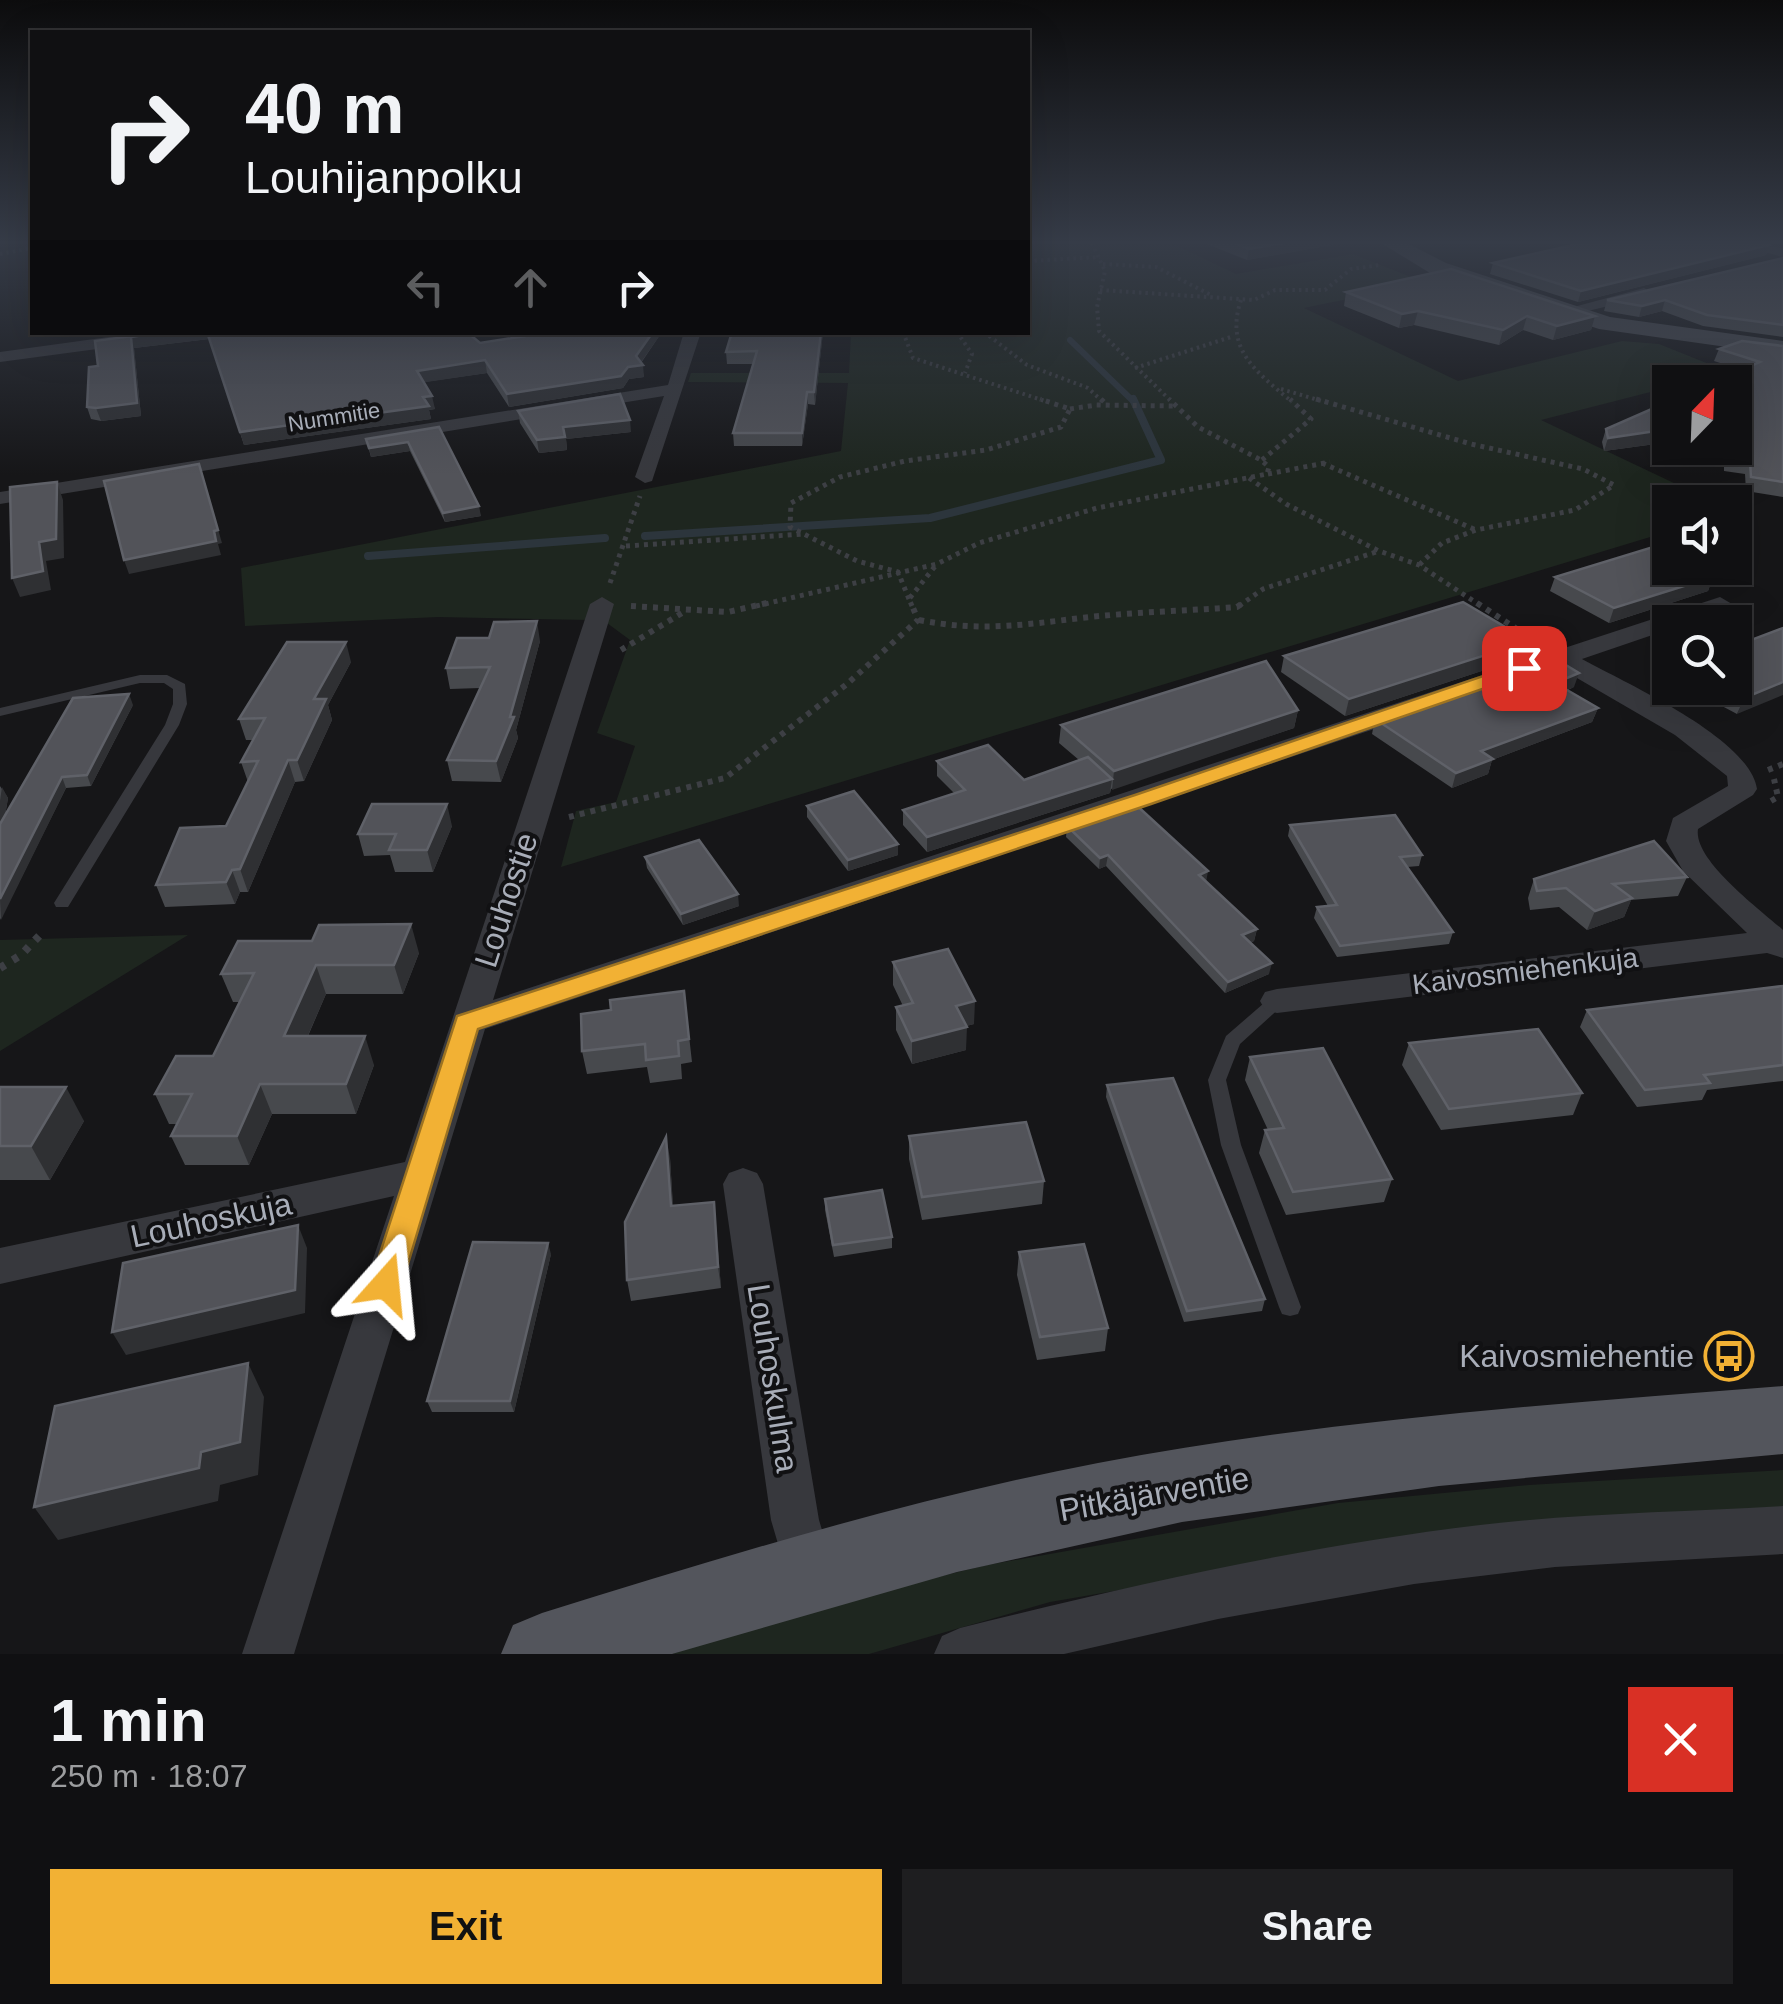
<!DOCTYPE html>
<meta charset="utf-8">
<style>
:root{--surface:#101012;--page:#1e1e20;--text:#f1f3f6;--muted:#9c9d9f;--line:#303032;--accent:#f2b134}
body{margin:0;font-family:Arial,sans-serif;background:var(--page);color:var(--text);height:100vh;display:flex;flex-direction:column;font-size:38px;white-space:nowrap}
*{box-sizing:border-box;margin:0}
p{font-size:32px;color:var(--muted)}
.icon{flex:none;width:55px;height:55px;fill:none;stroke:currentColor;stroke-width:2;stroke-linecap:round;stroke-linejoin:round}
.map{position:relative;height:1654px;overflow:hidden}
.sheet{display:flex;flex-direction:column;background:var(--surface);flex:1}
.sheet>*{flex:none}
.banner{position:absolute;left:30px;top:30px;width:1000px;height:305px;border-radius:0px;box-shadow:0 10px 40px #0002,0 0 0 2px var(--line);background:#101012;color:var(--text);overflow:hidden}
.needle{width:65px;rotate:23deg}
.controls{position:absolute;left:1652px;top:365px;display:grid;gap:20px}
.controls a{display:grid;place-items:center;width:100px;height:100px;border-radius:0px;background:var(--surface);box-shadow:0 10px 40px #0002,0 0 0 2px var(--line);font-size:50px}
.pin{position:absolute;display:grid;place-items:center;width:85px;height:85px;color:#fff;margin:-42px;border-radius:20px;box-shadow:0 5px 15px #0006}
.me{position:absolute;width:110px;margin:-55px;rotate:18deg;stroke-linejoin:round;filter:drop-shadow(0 0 8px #0008)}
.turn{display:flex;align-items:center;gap:35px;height:210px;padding:0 50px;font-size:45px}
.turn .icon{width:130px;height:130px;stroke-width:2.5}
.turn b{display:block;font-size:70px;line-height:85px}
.lanes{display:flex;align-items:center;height:95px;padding:0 50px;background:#0003;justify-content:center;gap:50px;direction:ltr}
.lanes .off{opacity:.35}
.round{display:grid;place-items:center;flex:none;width:105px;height:105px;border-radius:0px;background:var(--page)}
.head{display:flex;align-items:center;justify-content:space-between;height:170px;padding:0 50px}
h1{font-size:60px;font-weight:600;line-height:75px}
.primary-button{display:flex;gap:20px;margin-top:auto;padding:20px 50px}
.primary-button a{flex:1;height:115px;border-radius:0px;background:var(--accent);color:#111;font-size:40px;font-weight:600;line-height:115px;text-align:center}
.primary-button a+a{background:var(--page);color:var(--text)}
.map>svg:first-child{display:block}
</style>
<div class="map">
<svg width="1783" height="1654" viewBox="0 0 1783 1654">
<rect width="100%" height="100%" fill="#161618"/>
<g fill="#1e261f">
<path d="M1028 243H1171L1236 274 1353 254 1426 283 1304 308 1458 381 1622 341 1659 344 1729 372 1686 382H1670V387L1541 420 1714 502H1670V531L561 867 576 811 616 802 635 746 597 733 630 640 607 623 590 620 438 617 245 626 241 568 841 451 848 383 688 382 691 373H849L851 333 1028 332Z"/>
<path d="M188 935 0 1051V940Z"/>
<path d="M1783 1470V1510L1265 1565 1050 1602 869 1654H672L798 1611 987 1565 1338 1503 1529 1485Z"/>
</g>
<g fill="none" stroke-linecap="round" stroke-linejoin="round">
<path stroke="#2c353c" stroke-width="6" d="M1070 340 1134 402"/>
<g stroke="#2c353c" stroke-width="8">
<path d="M645 536 930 518 1161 460 1133 399"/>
<path d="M368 556 605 538"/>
</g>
<g stroke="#3d3f44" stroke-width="4" stroke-dasharray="2.5 4" stroke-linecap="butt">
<path d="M1092 243 1105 271 1097 307 1099 331 1172 402"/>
<path d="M0 254 32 248"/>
<path d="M1028 261 1100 257"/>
<path d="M1103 264 1156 267 1213 296"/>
<path d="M1100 290 1254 300 1275 290H1325L1351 269 1380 265"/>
<path d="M1241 300C1224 350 1257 372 1292 402"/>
<path d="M903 332 913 358 1048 402"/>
<path d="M957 332 972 354 965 373"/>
<path d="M984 332 1027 365 1088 388 1103 402"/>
<path d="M1135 368 1234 336"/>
<path d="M1281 389 1325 402"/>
</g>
<g stroke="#3d3f44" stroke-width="5" stroke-dasharray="4 5" stroke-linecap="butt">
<path d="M1101 399 1108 406"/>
<path d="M1316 399 1471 444 1583 469 1614 485 1575 510 1476 530 1442 543 1419 565"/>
<path d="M1070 409 1096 405 1174 406"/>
<path d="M1262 460 1311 419 1290 399"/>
<path d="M1322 463 1476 530"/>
<path d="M1268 474 1330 462"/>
<path d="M1249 478 1286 504 1379 551 1419 565 1481 606"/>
<path d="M626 546 803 534"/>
<path d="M610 583 640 496"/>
<path d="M909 599 898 572 857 561 790 527 791 503 840 477 905 461 986 450 1061 427 1070 409 1040 399"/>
<path d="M756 606 937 564 979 543 1097 508 1267 474 1269 467 1261 460 1198 427 1169 399"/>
<path d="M912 606 909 599 936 565"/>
<path d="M1239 606 1263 589 1379 551"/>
</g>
<g stroke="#3d3f44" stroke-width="6" stroke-dasharray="5 6" stroke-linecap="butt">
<path d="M1477 603 1532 639"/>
<path d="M631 606 728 612 767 603"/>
<path d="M919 620C979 632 1022 625 1081 618 1133 612 1185 611 1237 607L1243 603"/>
<path d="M621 650 687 610"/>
<path d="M1768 770 1783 764"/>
<path d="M1771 801 1778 797 1774 779"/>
<path d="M569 817 725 778 847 684 918 620 911 603"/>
</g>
<path stroke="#3d3f44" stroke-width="8" stroke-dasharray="6 9" stroke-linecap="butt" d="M0 968 21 955 40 935"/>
<g fill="#37383d" fill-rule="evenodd">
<path d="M140 675H167L185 684 187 704 179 725 68 907H56L54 903 165 725 173 704V689L164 683H140L0 716V708Z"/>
<path d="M1277 995 1283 997 1286 1001 1283 1005 1240 1044 1226 1080 1241 1145 1301 1307 1298 1314 1290 1316 1282 1314 1279 1307 1221 1145 1208 1080 1226 1036 1271 997Z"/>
</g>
<g fill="#37383d" fill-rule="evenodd">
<path d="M1740 243 1783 248V257L1742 246Z"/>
<path d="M1644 288 1652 293 1650 296 1567 316 1559 311Z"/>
<path d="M145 332H195L187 337 0 362V352Z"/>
<path d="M684 332H701L652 481 645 483 635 477 664 396 0 504V492L668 385Z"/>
<path d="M602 597 614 604 493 1000 1720 597 1732 604 1728 609 1689 622H1670V629L1582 659C1625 683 1750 738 1757 789L1753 795 1698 829C1693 860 1760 909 1783 930V958L1767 953 1277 1013 1265 1010 1260 1001 1265 992 1277 989 1747 933 1683 871 1666 841 1673 818 1728 786 1727 776 1675 735 1558 667 485 1029 294 1654H242L394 1196 0 1284V1248L405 1162 590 604Z"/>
<path d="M743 1168 757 1173 763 1184 819 1520 834 1570 827 1588 809 1595 791 1588 771 1520 723 1184 729 1173Z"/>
<path d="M1783 1506V1554L1555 1567 1414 1584 1218 1619 1064 1654H934L942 1636 960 1628C1132 1585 1305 1546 1480 1525 1581 1513 1682 1512 1783 1506Z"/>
</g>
<path fill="#45474d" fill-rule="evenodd" d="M1381 243H1407L1446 263 1610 317 1783 341V355L1599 329 1430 273Z"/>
<path fill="#53555c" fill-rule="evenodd" d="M1783 1386V1454L1439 1486 1182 1522 957 1572 672 1654H501L513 1625 542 1613C725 1556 910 1499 1098 1463 1324 1420 1554 1404 1783 1386Z"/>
</g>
<g fill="#47494d">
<path d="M1204 243H1343L1247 260Z"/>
<path d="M1769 245 1766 255 1578 302 1490 274 1493 263Z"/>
<path d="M1783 258V337L1703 326 1662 311 1639 317 1604 311 1607 300Z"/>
<path d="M1346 292 1595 316 1591 330 1553 340 1523 330 1499 345 1414 325 1399 328 1344 306Z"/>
<path d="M157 332 480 343 662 332 641 363 644 377 629 379 623 388 509 407 487 373 424 382 435 409 429 410 431 419 244 445 209 339 134 348 141 416 101 421 91 419 87 407 98 366Z"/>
<path d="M823 332 815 405 808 404 802 446H734L733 433 753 364H727L726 352Z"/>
<path d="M1783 346V497L1746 491 1745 474 1724 471V448H1735L1742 370 1714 361 1719 349Z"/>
<path d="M1670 401V442L1604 451 1602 442 1606 429Z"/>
<path d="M518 411 631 432 566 439 567 450 539 453 520 423Z"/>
<path d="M439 427 481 516 445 522 410 451 371 457 366 439Z"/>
<path d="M1555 577H1713L1708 591 1609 623 1550 591Z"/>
<path d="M1783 628 1737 714 1688 688H1735Z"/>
<path d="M540 641 516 730 518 738 501 782 452 781 447 760 480 688 450 689 446 668Z"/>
<path d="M1529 641 1524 657 1345 716 1281 672 1284 656Z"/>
<path d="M351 662 328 705 332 720 304 781 295 782 248 892H240L235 904 165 907 156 885 226 826 248 782 241 762 253 740H246L239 719Z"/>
<path d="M1574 687 1568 690 1598 708 1592 722 1492 760 1488 774 1452 788 1372 734 1375 719Z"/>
<path d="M133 705 91 786 66 788 0 920V786L8 798 5 816Z"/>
<path d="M1298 710 1294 728 1111 789 1110 793 927 852 903 825V810L954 793 937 776V761L1024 780 1079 760 1059 743 1061 725Z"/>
<path d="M807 806 898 844V855L848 871 807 817Z"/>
<path d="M1290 825 1422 855 1419 866 1407 867 1453 932 1449 944 1337 957 1314 918 1317 907 1328 906 1288 836Z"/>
<path d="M452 826 433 872H395L390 855 364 856 358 834Z"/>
<path d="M1067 826 1206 882 1257 929 1254 941 1250 943 1269 974 1225 993 1106 866 1099 869 1066 837Z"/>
<path d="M645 857 739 906 683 925 647 868Z"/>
<path d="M1687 877 1678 896 1631 900 1624 917 1587 930 1559 907 1530 910 1528 898 1534 879Z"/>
<path d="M419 953 403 994H326L308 1036 374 1065 356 1114H272L249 1165H185L171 1136 177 1124H169L155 1094 213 1056 240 1002H233L221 974Z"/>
<path d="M893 962 974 1024 966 1026V1050L912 1064 896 1030V1007L903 1006 893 985Z"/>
<path d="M1783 986V1081L1707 1090 1702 1100 1637 1107 1580 1027 1587 1010Z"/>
<path d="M684 991 692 1062 681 1064 682 1079 650 1083 647 1067 587 1074 582 1051 611 1010Z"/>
<path d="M1409 1043 1582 1093 1573 1115 1441 1130 1402 1065Z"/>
<path d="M1250 1057 1392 1179 1384 1202 1286 1215 1259 1153 1265 1130H1268L1245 1080Z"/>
<path d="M1107 1085 1265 1299 1262 1311 1184 1322 1106 1097Z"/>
<path d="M0 1087 84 1121 50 1180H0Z"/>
<path d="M909 1136 1044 1181 1042 1204 922 1220 909 1159Z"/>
<path d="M670 1158 673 1206 714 1202 721 1288 631 1301 627 1280Z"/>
<path d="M825 1199 892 1237V1248L834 1257 825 1210Z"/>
<path d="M1019 1252 1108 1328 1105 1351 1037 1360 1017 1275Z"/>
<path d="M551 1254 514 1412H432L427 1401Z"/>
</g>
<g fill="#2f3033">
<path d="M1283 243H1343L1247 260 1249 249Z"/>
<path d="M1769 245 1766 255 1578 302 1581 291Z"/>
<path d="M1665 300 1662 311 1639 317 1642 306Z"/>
<path d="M1418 311 1414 325 1399 328 1402 314Z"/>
<path d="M1527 316 1523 330 1499 345 1503 330Z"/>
<path d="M1595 316 1591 330 1553 340 1557 326Z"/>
<path d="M162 332H207L209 339 134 348 141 416 101 421 96 408 131 337Z"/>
<path d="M653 332H662L639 365H643L644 377 629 379 623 388 509 407 507 394 628 367Z"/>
<path d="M821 332H823L815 405 814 392Z"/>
<path d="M485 360 487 373 420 383 417 371Z"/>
<path d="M807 392 808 404 802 446V433Z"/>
<path d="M432 396 435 409 429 410 431 419 244 445 240 432Z"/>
<path d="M630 420 631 432 566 439 567 450 539 453 537 440 563 427Z"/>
<path d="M1670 429V442L1604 451 1608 438Z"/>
<path d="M408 442 410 451 371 457 369 448Z"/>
<path d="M199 464 222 543 218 544 221 555 129 574 124 560Z"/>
<path d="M57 482 63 500 64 558 46 561 51 590 20 597 12 578 39 542Z"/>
<path d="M479 506 481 516 445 522 443 513Z"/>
<path d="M1713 577 1708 591 1609 623 1614 608Z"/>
<path d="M537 621 540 641 516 730 518 738 501 782 496 761Z"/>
<path d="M1529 641 1524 657 1345 716 1349 699Z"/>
<path d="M346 642 351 662 328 705 332 720 304 781 297 760 314 699Z"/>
<path d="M1579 673 1574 687 1550 697 1555 683Z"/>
<path d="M1783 682V695L1737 714 1744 698Z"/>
<path d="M129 694 133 705 91 786 87 775Z"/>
<path d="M1598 708 1592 722 1492 760 1488 774 1452 788 1456 773 1481 751Z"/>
<path d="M1298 710 1294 728 1112 790 1114 771Z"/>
<path d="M288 760 295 782 248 892 240 869Z"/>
<path d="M62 777 66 788 1 920 0 899Z"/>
<path d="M1112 779 1110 793 927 852V837Z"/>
<path d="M2 787 8 798 0 844V801Z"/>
<path d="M447 804 452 826 433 872 427 850Z"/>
<path d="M898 844V855L848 871V860Z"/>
<path d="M1108 855 1106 866 1099 869 1100 858Z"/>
<path d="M232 870 240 892 235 904 226 882Z"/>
<path d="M1208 871 1206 883 1199 875Z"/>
<path d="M738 894 739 906 683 925 681 914Z"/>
<path d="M1632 898 1624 917 1587 930 1595 911Z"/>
<path d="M411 924 419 953 403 994 394 965Z"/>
<path d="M1257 929 1254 941 1239 947 1242 935Z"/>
<path d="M1272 963 1269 974 1225 993 1228 982Z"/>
<path d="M316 965 326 994 295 1065 284 1036Z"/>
<path d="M975 1001 974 1024 955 1029 956 1006Z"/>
<path d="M967 1027 966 1050 912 1064V1041Z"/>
<path d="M365 1036 374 1065 356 1114 346 1084Z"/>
<path d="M260 1084 272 1114 249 1165 237 1136Z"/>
<path d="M66 1087 84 1121 50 1180 31 1146Z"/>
<path d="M666 1137 670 1158 674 1228 671 1206Z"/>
<path d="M714 1202 716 1223 721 1288 718 1267Z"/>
<path d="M298 1225 307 1248 305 1313 126 1355 112 1332Z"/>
<path d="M548 1243 551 1254 514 1412 510 1401Z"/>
<path d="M248 1363 264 1397 258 1475 220 1485 218 1501 58 1540 34 1507 201 1452Z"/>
</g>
<g fill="#525359" stroke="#5f6168" stroke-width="2.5">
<path d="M1234 243H1283L1249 249Z"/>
<path d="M1582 243H1764L1769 245 1581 291 1493 263Z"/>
<path d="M1783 258V325L1707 315 1665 300 1642 306 1607 300Z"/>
<path d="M1451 269 1595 316 1557 326 1527 316 1503 330 1418 311 1402 314 1346 292Z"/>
<path d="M162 332 131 337 137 403 96 408 87 407 89 367 98 366 95 341Z"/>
<path d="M207 332H467L480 343 551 332H615L616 334 617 332H653L636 356 643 365 628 367 621 376 507 394 485 360 417 371 432 396 423 397 429 406 240 432Z"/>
<path d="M732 332H821L814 392H807L802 433H733L757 351 726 352Z"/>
<path d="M1742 341 1783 346V482L1751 477 1750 461 1730 458 1729 448H1735V382H1713L1760 362 1719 349Z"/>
<path d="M620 394 630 420 563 427 565 437 537 440 518 411Z"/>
<path d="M1670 401V429L1608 438 1606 429Z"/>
<path d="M439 427 479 506 443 513 408 442 369 448 366 439Z"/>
<path d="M199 464 218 530 214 531 216 541 124 560 104 481Z"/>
<path d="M57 482 56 539 39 542 43 571 12 578 10 487Z"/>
<path d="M1653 547 1670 555V568H1695L1713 577 1614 608 1555 577Z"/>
<path d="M1463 602 1529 641 1349 699 1284 656Z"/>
<path d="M537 621 510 717H514L496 761 447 760 490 667 446 668 457 638H489L494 622Z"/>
<path d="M1783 628V682L1744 698 1725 688H1735V646Z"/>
<path d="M287 642H346L314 699H326L297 760H288L240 869 232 870 226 882 156 885 180 828 226 826 258 761 241 762 265 718 239 719Z"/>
<path d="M1556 659 1579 673 1555 683 1598 708 1481 751 1493 759 1456 773 1375 719Z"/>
<path d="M1266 661 1298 710 1114 771 1061 725Z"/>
<path d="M129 694 87 775 62 777 0 899V824L73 698Z"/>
<path d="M988 745 1024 780 1088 757 1112 779 927 837 903 810 965 790 937 761Z"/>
<path d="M854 791 898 844 848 860 807 806Z"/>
<path d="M1134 803 1208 871 1199 875 1257 929 1242 935 1272 963 1228 982 1108 855 1100 858 1067 826Z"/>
<path d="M372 804H447L427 850H389L396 834H358Z"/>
<path d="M1395 815 1422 855 1400 857 1453 932 1340 946 1317 907 1337 905 1290 825Z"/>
<path d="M699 840 738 894 681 914 645 857Z"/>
<path d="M1654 841 1687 877 1613 884 1632 898 1595 911 1566 888 1537 891 1534 879Z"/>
<path d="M411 924 394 965H316L284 1036H365L346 1084H260L237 1136H171L192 1094H155L176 1056H213L254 973 221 974 238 941H312L319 925Z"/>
<path d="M948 949 975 1001 956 1006 967 1027 912 1041 896 1007 913 1003 893 962Z"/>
<path d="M1783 986V1065L1704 1075 1710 1083 1645 1090 1587 1010Z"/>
<path d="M684 991 689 1039 678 1041 679 1056 646 1060 645 1044 582 1051 581 1014 611 1010 610 1000Z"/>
<path d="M1538 1029 1582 1093 1449 1109 1409 1043Z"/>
<path d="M1323 1048 1392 1179 1293 1192 1265 1130 1284 1128 1250 1057Z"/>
<path d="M1173 1078 1265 1299 1187 1311 1107 1085Z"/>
<path d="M0 1087H66L31 1146H0Z"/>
<path d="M1026 1122 1044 1181 922 1197 909 1136Z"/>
<path d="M666 1137 671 1206 714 1202 718 1267 627 1280 625 1222Z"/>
<path d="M882 1190 892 1237 833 1245 825 1199Z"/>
<path d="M298 1225 295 1290 112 1332 123 1263Z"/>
<path d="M473 1242 548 1243 510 1401H427Z"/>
<path d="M1084 1244 1108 1328 1040 1337 1019 1252Z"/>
<path d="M248 1363 240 1442 201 1452 199 1468 34 1507 55 1406Z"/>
</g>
<linearGradient id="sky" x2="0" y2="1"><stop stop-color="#0c0c0d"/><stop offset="0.51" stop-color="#363c48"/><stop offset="1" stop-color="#363c48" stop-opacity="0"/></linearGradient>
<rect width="1783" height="475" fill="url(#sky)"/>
<path fill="#f2b134" stroke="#9d7322" stroke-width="2.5" d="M1524 662 1534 668 1531 672 1151 804 478 1029 402 1284 397 1294 386 1298 375 1294 370 1284 457 1016 1135 795Z"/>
<defs>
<g id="bus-ring" transform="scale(2.5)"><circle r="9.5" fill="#111113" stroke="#f2b134" stroke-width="1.5"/><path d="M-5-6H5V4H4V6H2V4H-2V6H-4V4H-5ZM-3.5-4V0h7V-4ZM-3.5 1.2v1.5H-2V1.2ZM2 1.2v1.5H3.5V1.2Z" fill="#f2b134"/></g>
</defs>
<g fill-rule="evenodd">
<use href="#bus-ring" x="1729" y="1356"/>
</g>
<g text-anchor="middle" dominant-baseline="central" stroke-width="8" stroke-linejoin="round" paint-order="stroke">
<g font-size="22" fill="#a8adb8" stroke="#111113">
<text transform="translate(334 417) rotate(-9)">Nummitie</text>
</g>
<g font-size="28" fill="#a8adb8" stroke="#111113">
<text transform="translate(1525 971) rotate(-7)">Kaivosmiehenkuja</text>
</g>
<g font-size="32" fill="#a8adb8" stroke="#111113">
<text transform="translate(506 900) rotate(-72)">Louhostie</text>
<text transform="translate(211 1220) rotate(-12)">Louhoskuja</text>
<text transform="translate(773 1378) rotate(81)">Louhoskulma</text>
<text transform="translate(1154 1494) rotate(-10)">Pitkäjärventie</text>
</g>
<g font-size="32" fill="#a8adb8" stroke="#111113" text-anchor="end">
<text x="1694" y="1356">Kaivosmiehentie</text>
</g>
</g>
</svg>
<div class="controls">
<a><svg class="needle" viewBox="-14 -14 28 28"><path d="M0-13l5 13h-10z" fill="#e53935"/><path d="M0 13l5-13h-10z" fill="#9c9d9f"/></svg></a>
<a><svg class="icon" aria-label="sound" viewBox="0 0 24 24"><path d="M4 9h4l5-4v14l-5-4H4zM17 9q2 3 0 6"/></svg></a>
<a><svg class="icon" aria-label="search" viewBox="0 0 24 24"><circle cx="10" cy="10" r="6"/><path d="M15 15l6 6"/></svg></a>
</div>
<div class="pin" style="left:1524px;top:668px;background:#d93025"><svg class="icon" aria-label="arrive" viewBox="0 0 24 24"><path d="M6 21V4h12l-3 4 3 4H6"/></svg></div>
<svg class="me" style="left:386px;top:1284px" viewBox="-20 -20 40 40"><path d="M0-17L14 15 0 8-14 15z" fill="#f2b134" stroke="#fff" stroke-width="4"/></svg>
<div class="banner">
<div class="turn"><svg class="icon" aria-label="right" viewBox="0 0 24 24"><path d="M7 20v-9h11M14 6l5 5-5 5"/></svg><div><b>40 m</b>Louhijanpolku</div></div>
<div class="lanes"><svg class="icon off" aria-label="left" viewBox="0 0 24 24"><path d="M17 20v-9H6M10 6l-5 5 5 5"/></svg><svg class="icon off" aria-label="ahead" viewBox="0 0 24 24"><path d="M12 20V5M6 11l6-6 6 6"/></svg><svg class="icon" aria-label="right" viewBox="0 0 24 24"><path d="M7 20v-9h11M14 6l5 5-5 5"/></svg></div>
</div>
</div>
<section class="sheet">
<div class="head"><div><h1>1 min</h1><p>250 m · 18:07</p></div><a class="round" style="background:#d93025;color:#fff"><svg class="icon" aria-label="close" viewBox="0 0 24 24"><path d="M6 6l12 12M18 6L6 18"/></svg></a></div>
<div class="primary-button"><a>Exit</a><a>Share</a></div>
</section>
